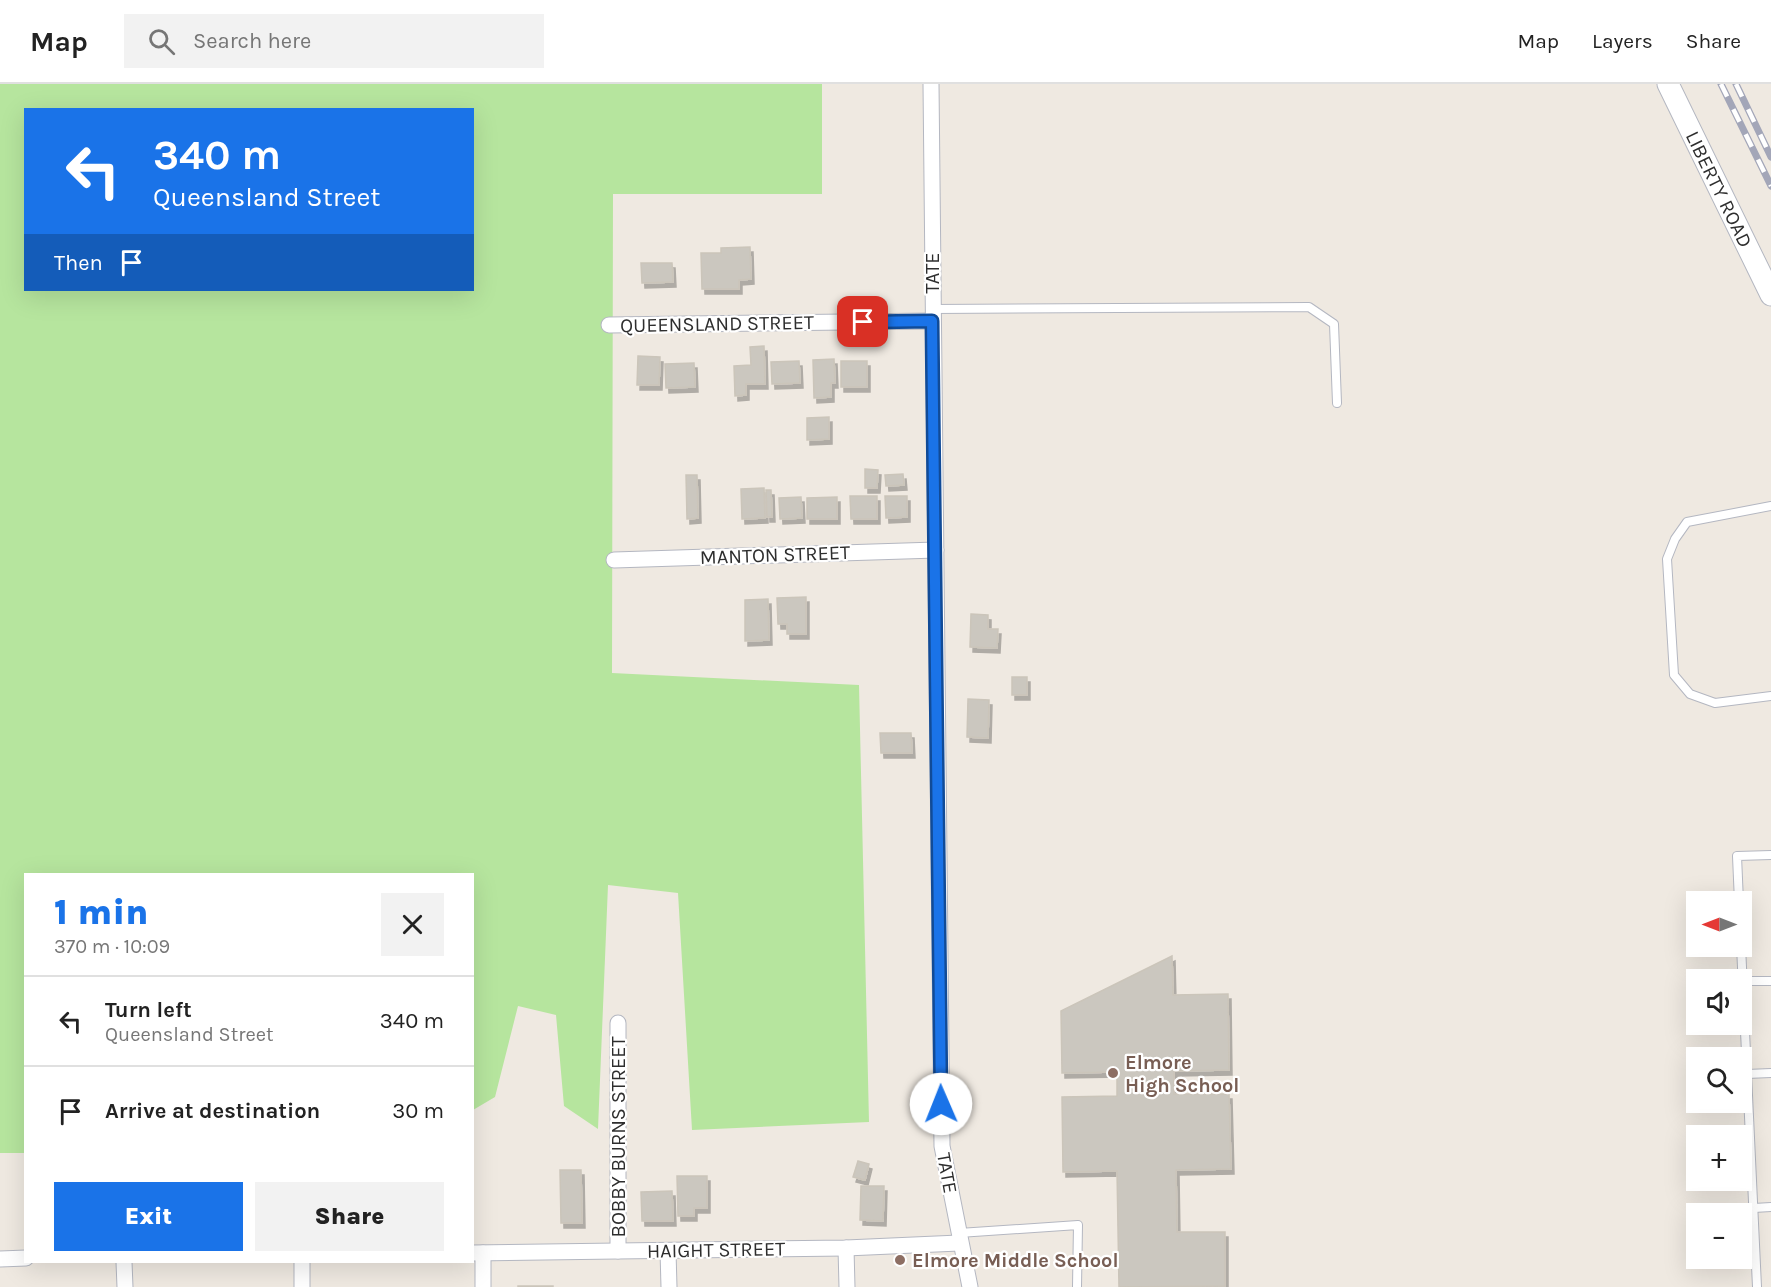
<!DOCTYPE html>
<meta charset="utf-8">
<style>
:root{--surface:#fff;--page:#f2f2f2;--text:#222;--muted:#767676;--line:#e0e0e0;--accent:#1a73e8}
body{margin:0;font-family:Karla,sans-serif;background:var(--page);color:var(--text);height:100vh;display:flex;flex-direction:column;font-size:22px;white-space:nowrap}
*{box-sizing:border-box;margin:0}
p{font-size:20px;color:var(--muted)}
.icon{flex:none;width:33px;height:33px;fill:none;stroke:currentColor;stroke-width:2;stroke-linecap:round;stroke-linejoin:round}
.map{position:relative;flex:1;overflow:hidden}
.side{position:absolute;left:24px;top:789px;width:450px;height:390px;display:flex;flex-direction:column;background:var(--surface);border-radius:0px;box-shadow:0 6px 24px #0002}
.side>*{flex:none}
.banner{position:absolute;left:24px;top:24px;width:450px;height:183px;border-radius:0px;box-shadow:0 6px 24px #0002;background:#1a73e8;color:#fff;overflow:hidden}
.needle{width:39px;rotate:270deg}
.fabs{position:absolute;left:1686px;top:807px;display:grid;gap:12px}
.fabs a{display:grid;place-items:center;width:66px;height:66px;border-radius:0px;background:var(--surface);box-shadow:0 6px 24px #0002;font-size:30px}
.pin{position:absolute;display:grid;place-items:center;width:51px;height:51px;color:#fff;margin:-26px;border-radius:12px;box-shadow:0 3px 9px #0006}
.me{position:absolute;width:66px;margin:-33px;rotate:359deg;stroke-linejoin:round;filter:drop-shadow(0 0 4px #0008)}
.turn{display:flex;align-items:center;gap:21px;height:126px;padding:0 30px;font-size:27px}
.turn .icon{width:78px;height:78px;stroke-width:2.5}
.turn b{display:block;font-size:42px;line-height:51px}
.then{display:flex;align-items:center;height:57px;padding:0 30px;background:#0003;gap:12px;font-size:22px}
.round{display:grid;place-items:center;flex:none;width:63px;height:63px;border-radius:0px;background:var(--page)}
.head{display:flex;align-items:center;justify-content:space-between;height:102px;padding:0 30px}
h1{font-size:36px;font-weight:800;line-height:45px;color:var(--accent)}
.cta{display:flex;gap:12px;margin-top:auto;padding:12px 30px}
.cta a{flex:1;height:69px;border-radius:0px;background:var(--accent);color:#fff;font-size:24px;font-weight:800;line-height:69px;text-align:center}
.cta a+a{background:var(--page);color:var(--text)}
ul{padding:0;list-style:none}
li{display:flex;align-items:center;gap:18px;height:90px;padding:0 30px;border-top:2px solid var(--line)}
li div{flex:1}
li b{display:block;font-size:22px}
li em{font-style:normal}
header{display:flex;align-items:center;gap:36px;box-sizing:border-box;height:84px;padding:0 30px;background:var(--surface);border-bottom:2px solid var(--line)}
header strong{font-size:28px}
nav{display:flex;gap:33px;margin-inline-start:auto;font-size:21px}
.search{width:420px;height:54px;background:var(--page);display:flex;align-items:center;gap:15px;box-sizing:border-box;padding:0 21px;border-radius:0px;color:var(--muted);font-size:22px}
.map>svg:first-child{display:block}
</style>
<header>
<strong>Map</strong>
<div class="search"><svg class="icon" aria-label="search" viewBox="0 0 24 24"><circle cx="10" cy="10" r="6"/><path d="M15 15l6 6"/></svg>Search here</div>
<nav><a>Map</a><a>Layers</a><a>Share</a></nav>
</header>
<div class="map">
<svg width="1771" height="1203" viewBox="0 0 1771 1203">
<defs>
<filter id="shadow"><feDropShadow dx="3" dy="5" stdDeviation="0" flood-color="#0004"/></filter>
</defs>
<rect width="100%" height="100%" fill="#efe9e1"/>
<path fill="#b6e59e" fill-rule="evenodd" d="M0 0H822V110H613L612 589 859 601 869 1038 692 1046 678 809 608 801 598 1045 564 1022 556 931 518 922 495 1013 473 1026 472 790H26L25 1069H0ZM26 26H472V206H26Z"/>
<g fill="#cbc7bf" stroke="#cbc5ba" stroke-width="1.5" filter="url(#shadow)">
<path d="M750 163 751 195 739 196V205H702L701 169H721V164Z"/>
<path d="M641 179H672L673 198 642 199Z"/>
<path d="M764 262 765 300H746V311L735 312 734 282 751 281 750 263Z"/>
<path d="M638 272 660 273 659 301H637Z"/>
<path d="M834 275 835 299H831V313L814 314 813 276Z"/>
<path d="M799 277 800 299 772 300 771 278Z"/>
<rect x="841" y="277" width="26" height="26"/>
<path d="M694 279 695 303 666 304 665 280Z"/>
<path d="M829 333V355L807 356V334Z"/>
<path d="M865 385 878 386 877 404H865Z"/>
<path d="M903 390 904 401 886 402 885 391Z"/>
<path d="M686 391H697L698 434 687 435Z"/>
<path d="M764 404 765 434 742 435 741 405Z"/>
<path d="M766 406H771L772 433H767Z"/>
<path d="M850 412H877V435H851Z"/>
<path d="M885 412H907V433L886 434Z"/>
<path d="M801 413 802 434 780 435 779 414Z"/>
<path d="M837 413V435H807V414Z"/>
<path d="M806 513V550H787V540H778L777 514Z"/>
<path d="M768 515 769 556 745 557V516Z"/>
<path d="M971 530 988 531V545H998L997 564 970 563Z"/>
<rect x="1012" y="593" width="15" height="18"/>
<path d="M968 615 989 616 988 654 967 653Z"/>
<path d="M880 649H911L912 669H881Z"/>
<path d="M1172 872 1173 911 1228 910 1229 986 1174 987V1010H1229L1231 1085 1176 1086 1177 1148H1225V1202L1119 1203 1117 1087 1063 1088 1062 1013 1117 1012V988L1062 989 1061 927Z"/>
<path d="M858 1077 869 1080 865 1096 853 1093Z"/>
<path d="M560 1086H581L582 1139H561Z"/>
<path d="M677 1092H707V1124H694V1132H678Z"/>
<path d="M861 1102H884L883 1137 860 1136Z"/>
<path d="M672 1107 673 1137H642L641 1108Z"/>
<rect x="518" y="1202" width="35" height="1"/>
</g>
<g fill="none" stroke-linecap="round" stroke-linejoin="round">
<g stroke="#b4b7c1" stroke-width="10">
<g id="service">
<path d="M932 225 1309 223 1334 240 1337 319"/>
<path d="M1771 422 1687 438 1675 455 1667 475 1674 591 1690 610 1715 619 1771 612"/>
<path d="M1739 818 1737 772 1771 771"/>
<path d="M1741 862 1757 1203"/>
<path d="M1743 897H1771"/>
<path d="M1747 990 1771 989"/>
<path d="M1754 1124 1771 1123"/>
<path d="M959 1149 1078 1141 1077 1203"/>
</g>
</g>
<g stroke="#b4b7c1" stroke-width="17">
<g id="minor">
<path d="M931 0 942 1062 970 1203"/>
<path d="M609 241 932 237"/>
<path d="M614 476 936 466"/>
<path d="M618 939V1167"/>
<path d="M846 1164 847 1203"/>
<path d="M668 1167 669 1203"/>
<path d="M472 1169 846 1164 959 1159"/>
<path d="M483 1169V1203"/>
<path d="M0 1175 26 1174"/>
<path d="M124 1178 125 1203"/>
<path d="M302 1178V1203"/>
</g>
</g>
<g stroke="#b4b7c1" stroke-width="23">
<g id="secondary">
<path id="s1" d="M1668 0 1771 211"/>
</g>
</g>
<use href="#service" stroke="#fff" stroke-width="8"/>
<use href="#minor" stroke="#fff" stroke-width="15"/>
<use href="#secondary" stroke="#fff" stroke-width="21"/>
<g stroke="#a3a6b8" stroke-width="7">
<g id="rail">
<path d="M1721 0 1771 102"/>
<path d="M1736 0 1771 73"/>
</g>
</g>
<use href="#rail" stroke="#fff" stroke-width="4.5" stroke-dasharray="14" stroke-linecap="butt"/>
</g>
<g fill="none" stroke-linecap="round" stroke-linejoin="round">
<g stroke="#114b97" stroke-width="15">
<path id="route" d="M863 238 932 237 941 1020"/>
</g>
<use href="#route" stroke="#1a73e8" stroke-width="10"/>
</g>
<g fill="#8d6e63" stroke="#fff" stroke-width="2">
<circle cx="1113" cy="989" r="6"/>
<circle cx="900" cy="1176" r="6"/>
</g>
<g text-anchor="middle" dominant-baseline="central" stroke-width="4.5" stroke-linejoin="round" paint-order="stroke">
<g font-size="20" fill="#2e2e2e" stroke="#fff">
<text stroke="none"><textPath href="#s1" startOffset="117">LIBERTY ROAD</textPath></text>
<text transform="translate(932 189) rotate(-90)">TATE</text>
<text transform="translate(717 240) rotate(-1)">QUEENSLAND STREET</text>
<text transform="translate(775 471) rotate(-2)">MANTON STREET</text>
<text transform="translate(618 1053) rotate(-90)">BOBBY BURNS STREET</text>
<text transform="translate(947 1089) rotate(80)">TATE</text>
<text transform="translate(716 1166) rotate(-1)">HAIGHT STREET</text>
</g>
<g font-size="20" font-weight="bold" fill="#785e54" stroke="#fff" text-anchor="start">
<text x="1125" y="978">Elmore<tspan x="1125" dy="23">High School</tspan></text>
<text x="912" y="1176">Elmore Middle School</text>
</g>
</g>
</svg>
<div class="fabs">
<a><svg class="needle" viewBox="-14 -14 28 28"><path d="M0-13l5 13h-10z" fill="#e53935"/><path d="M0 13l5-13h-10z" fill="#767676"/></svg></a>
<a><svg class="icon" aria-label="sound" viewBox="0 0 24 24"><path d="M4 9h4l5-4v14l-5-4H4zM17 9q2 3 0 6"/></svg></a>
<a><svg class="icon" aria-label="search" viewBox="0 0 24 24"><circle cx="10" cy="10" r="6"/><path d="M15 15l6 6"/></svg></a>
<a>+</a>
<a>−</a>
</div>
<div class="pin" style="left:863px;top:238px;background:#d93025"><svg class="icon" aria-label="arrive" viewBox="0 0 24 24"><path d="M6 21V4h12l-3 4 3 4H6"/></svg></div>
<svg class="me" style="left:941px;top:1020px" viewBox="-20 -20 40 40"><circle r="19" fill="#fff"/><path d="M0-13L10 11 0 6-10 11z" fill="#1a73e8"/></svg>
<div class="banner">
<div class="turn"><svg class="icon" aria-label="left" viewBox="0 0 24 24"><path d="M17 20v-9H6M10 6l-5 5 5 5"/></svg><div><b>340 m</b>Queensland Street</div></div>
<div class="then">Then<svg class="icon" aria-label="arrive" viewBox="0 0 24 24"><path d="M6 21V4h12l-3 4 3 4H6"/></svg></div>
</div>
<section class="side">
<div class="head"><div><h1>1 min</h1><p>370 m · 10:09</p></div><a class="round"><svg class="icon" aria-label="close" viewBox="0 0 24 24"><path d="M6 6l12 12M18 6L6 18"/></svg></a></div>
<ul>
<li><svg class="icon" aria-label="left" viewBox="0 0 24 24"><path d="M17 20v-9H6M10 6l-5 5 5 5"/></svg><div><b>Turn left</b><p>Queensland Street</p></div><em>340 m</em></li>
<li><svg class="icon" aria-label="arrive" viewBox="0 0 24 24"><path d="M6 21V4h12l-3 4 3 4H6"/></svg><div><b>Arrive at destination</b></div><em>30 m</em></li>
</ul>
<div class="cta"><a>Exit</a><a>Share</a></div>
</section>
</div>
